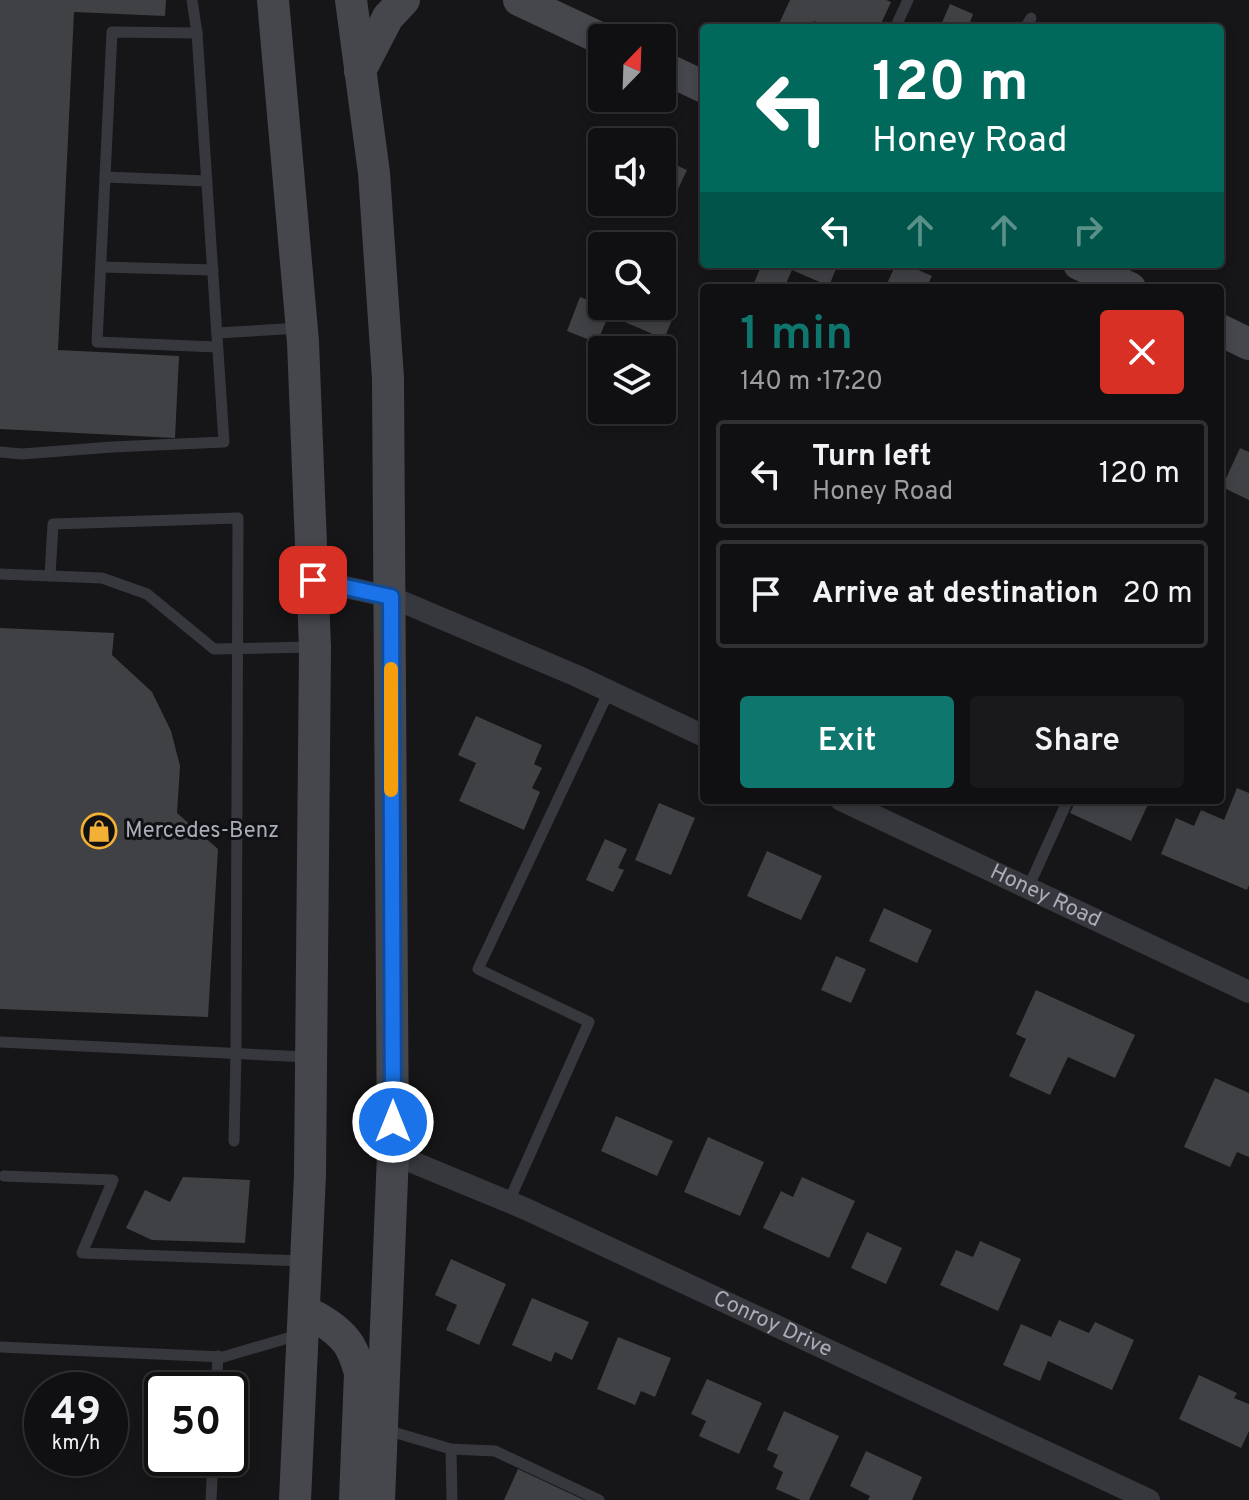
<!DOCTYPE html>
<meta charset="utf-8">
<style>
:root{--surface:#101012;--page:#19191b;--text:#f1f3f6;--muted:#9c9d9f;--line:#303032;--accent:#0f766e}
body{margin:0;font-family:Overpass,sans-serif;background:var(--page);color:var(--text);height:100vh;display:flex;flex-direction:column;font-size:30px;white-space:nowrap}
*{box-sizing:border-box;margin:0}
p{font-size:26px;color:var(--muted)}
.icon{flex:none;width:44px;height:44px;fill:none;stroke:currentColor;stroke-width:2;stroke-linecap:round;stroke-linejoin:round}
.map{position:relative;flex:1;overflow:hidden}
.side{position:absolute;left:700px;top:284px;width:524px;height:520px;display:flex;flex-direction:column;background:var(--surface);border-radius:8px;box-shadow:0 4px 12px #0003,0 0 0 2px var(--line)}
.side>*{flex:none}
.guide{position:absolute;left:700px;top:24px;width:524px;height:244px;border-radius:8px;box-shadow:0 4px 12px #0003,0 0 0 2px var(--line);background:#00695c;color:#fff;overflow:hidden}
.needle{width:52px;rotate:23deg}
.fabs{position:absolute;left:588px;top:24px;display:grid;gap:16px}
.fabs a{display:grid;place-items:center;width:88px;height:88px;border-radius:8px;background:var(--surface);box-shadow:0 4px 12px #0003,0 0 0 2px var(--line);font-size:40px}
.speed{position:absolute;left:24px;top:1372px;display:flex;gap:16px;font-size:40px;font-weight:700;text-align:center}
.speed>*{display:grid;place-content:center;width:104px;height:104px;border-radius:50%;background:var(--surface);box-shadow:0 4px 12px #0003,0 0 0 2px var(--line);line-height:1}
.speed small{font-size:20px;font-weight:400}
.speed .limit{border:4px solid #111;border-radius:12px;background:#fff;color:#111}
.pin{position:absolute;display:grid;place-items:center;width:68px;height:68px;color:#fff;margin:-34px;border-radius:16px;box-shadow:0 4px 12px #0006}
.me{position:absolute;width:88px;margin:-44px;rotate:0deg;stroke-linejoin:round;filter:drop-shadow(0 0 6px #0008)}
.turn{display:flex;align-items:center;gap:28px;height:168px;padding:0 40px;font-size:36px}
.turn .icon{width:104px;height:104px;stroke-width:2.5}
.turn b{display:block;font-size:56px;line-height:68px}
.lanes{display:flex;align-items:center;height:76px;padding:0 40px;background:#0003;justify-content:center;gap:40px;direction:ltr}
.lanes .off{opacity:.35}
.round{display:grid;place-items:center;flex:none;width:84px;height:84px;border-radius:8px;background:var(--page)}
.head{display:flex;align-items:center;justify-content:space-between;height:136px;padding:0 40px}
h1{font-size:48px;font-weight:600;line-height:60px;color:var(--accent)}
.action{display:flex;gap:16px;margin-top:auto;padding:16px 40px}
.action a{flex:1;height:92px;border-radius:8px;background:var(--accent);color:#fff;font-size:32px;font-weight:600;line-height:92px;text-align:center}
.action a+a{background:var(--page);color:var(--text)}
ul{padding:0;list-style:none}
li{display:flex;align-items:center;gap:24px;height:108px;margin:0 16px 12px;padding:0 24px;border:4px solid var(--line);border-radius:8px}
li div{flex:1}
li b{display:block;font-size:30px}
li em{font-style:normal}
.map>svg:first-child{display:block}
</style>
<div class="map">
<svg width="1249" height="1500" viewBox="0 0 1249 1500">
<rect width="100%" height="100%" fill="#161618"/>
<g fill="#404145">
<path d="M0 0H166L165 16 74 12 58 350 179 356 175 438 0 429Z"/>
<path d="M790 0H886L891 2 879 28H852L847 26 846 28H830L814 21 811 28H777Z"/>
<path d="M950 4 973 14 968 28H948L941 25Z"/>
<path d="M662 159 687 170 670 206 662 202Z"/>
<path d="M762 264H838L829 286 792 270 784 288H752Z"/>
<path d="M896 264H905L932 276 926 288H885Z"/>
<path d="M580 297 611 309 597 343 567 331Z"/>
<path d="M632 306H660L675 313 664 339 625 322Z"/>
<path d="M1240 448 1249 452V500L1222 487Z"/>
<path d="M0 628 114 633 112 655 152 692 171 731 180 766 177 813 218 849 208 1017 0 1009Z"/>
<path d="M476 716 542 745 534 764 542 768 532 788 540 792 524 830 459 801 476 763 458 755Z"/>
<path d="M1237 788 1249 793V885L1247 890 1161 854 1176 818 1194 826 1201 810 1224 820Z"/>
<path d="M1076 800H1150L1131 841 1070 813Z"/>
<path d="M659 803 695 818 671 875 635 860Z"/>
<path d="M605 839 627 849 618 868 624 870 613 892 586 880Z"/>
<path d="M767 851 822 876 801 920 747 896Z"/>
<path d="M884 908 932 930 917 963 869 941Z"/>
<path d="M836 956 866 969 851 1003 821 990Z"/>
<path d="M1036 990 1135 1035 1115 1078 1068 1057 1050 1095 1009 1076 1026 1039 1016 1034Z"/>
<path d="M1215 1078 1249 1093V1157L1237 1152 1230 1167 1184 1147Z"/>
<path d="M616 1116 673 1141 657 1176 601 1151Z"/>
<path d="M708 1137 764 1162 740 1216 684 1192Z"/>
<path d="M183 1177 250 1180 245 1243 152 1240 126 1228 145 1190 170 1202Z"/>
<path d="M802 1177 855 1201 829 1258 763 1228 781 1191 793 1197Z"/>
<path d="M867 1232 902 1248 886 1284 851 1268Z"/>
<path d="M980 1241 1021 1259 998 1311 940 1285 956 1250 973 1257Z"/>
<path d="M451 1259 506 1284 479 1345 446 1330 457 1305 435 1295Z"/>
<path d="M532 1298 589 1322 572 1360 555 1352 551 1362 512 1345Z"/>
<path d="M1059 1320 1089 1333 1095 1322 1134 1340 1112 1390 1048 1361 1040 1381 1003 1365 1021 1324 1051 1337Z"/>
<path d="M618 1337 671 1358 655 1397 641 1391 635 1405 597 1389Z"/>
<path d="M1199 1375 1237 1393 1234 1398 1249 1404V1431L1241 1448 1179 1419Z"/>
<path d="M707 1379 762 1403 739 1454 699 1436 706 1421 691 1414Z"/>
<path d="M784 1411 839 1436 809 1500H801L776 1489 783 1472 773 1467 778 1455 767 1450Z"/>
<path d="M866 1451 922 1477 912 1500H868L870 1496 850 1486Z"/>
<path d="M518 1469 584 1500H504Z"/>
</g>
<g fill="none" stroke-linecap="round" stroke-linejoin="round">
<g stroke="#37383d" stroke-width="11">
<path d="M895 28 908 0"/>
<path d="M1025 28 1031 18"/>
<path d="M197 33 112 32 97 342 217 347"/>
<path d="M105 177 207 181"/>
<path d="M101 267 213 270"/>
<path d="M217 333 300 328"/>
<path d="M0 452 22 454 112 447 224 442 197 33 192 0"/>
<path d="M0 574 102 578 147 594 214 649 312 647"/>
<path d="M50 576 53 524 238 518 236 1053 234 1141"/>
<path d="M1028 888 1068 800"/>
<path d="M0 1042 307 1057"/>
<path d="M4 1176 113 1180 82 1253 302 1261"/>
<path d="M509 1201 589 1022 478 969 609 691"/>
<path d="M0 1347 223 1357 298 1335"/>
<path d="M216 1390 218 1356"/>
<path d="M386 1430 451 1449 495 1451 599 1500"/>
<path d="M451 1449 452 1500"/>
<path d="M211 1500 213 1458"/>
</g>
<g stroke="#37383d" stroke-width="22">
<path d="M313 580 391 597 577 676 704 736"/>
<path id="s1" d="M841 800 1249 992"/>
<path id="s2" d="M393 1154 526 1209 1149 1500"/>
</g>
<g stroke="#45474d" stroke-width="32">
<path d="M273 0 303 342 315 647 310 1175 295 1500"/>
<path d="M351 0 374 173 388 378 393 1154 379 1500"/>
<path d="M519 0 602 39"/>
<path d="M662 67 704 87"/>
<path d="M360 71 388 17 404 0"/>
<path d="M1079 264 1130 288"/>
<path d="M1220 330 1249 344"/>
<path d="M304 1312C319 1317 337 1329 347 1342 354 1351 357 1363 360 1373L355 1500"/>
</g>
</g>
<g fill="none" stroke-linecap="round" stroke-linejoin="round">
<g stroke="#114b97" stroke-width="20">
<path id="route" d="M313 580 391 597 393 1122"/>
</g>
<use href="#route" stroke="#1a73e8" stroke-width="14"/>
<path stroke="#f59e0b" stroke-width="14" d="M391 669V790"/>
</g>
<defs>
<g id="shop-ring" transform="scale(1.8)"><circle r="9.5" fill="#111113" stroke="#f2b134" stroke-width="1.5"/><path d="M-5-2.5h2.3a2.7 3.5 0 0 1 5.4 0H5L5.5 6h-11ZM-1.5-2.5h3a1.5 2.3 0 0 0-3 0Z" fill="#f2b134"/></g>
</defs>
<g fill-rule="evenodd">
<use href="#shop-ring" x="99" y="831"/>
</g>
<g text-anchor="middle" dominant-baseline="central" stroke-width="6" stroke-linejoin="round" paint-order="stroke">
<g font-size="22" fill="#a8adb8" stroke="#111113" text-anchor="start">
<text x="125" y="831">Mercedes-Benz</text>
</g>
<g font-size="22" fill="#a8adb8" stroke="#111113">
<text stroke="none"><textPath href="#s1" startOffset="226">Honey Road</textPath></text>
<text stroke="none"><textPath href="#s2" startOffset="416">Conroy Drive</textPath></text>
</g>
</g>
</svg>
<div class="fabs">
<a><svg class="needle" viewBox="-14 -14 28 28"><path d="M0-13l5 13h-10z" fill="#e53935"/><path d="M0 13l5-13h-10z" fill="#9c9d9f"/></svg></a>
<a><svg class="icon" aria-label="sound" viewBox="0 0 24 24"><path d="M4 9h4l5-4v14l-5-4H4zM17 9q2 3 0 6"/></svg></a>
<a><svg class="icon" aria-label="search" viewBox="0 0 24 24"><circle cx="10" cy="10" r="6"/><path d="M15 15l6 6"/></svg></a>
<a><svg class="icon" aria-label="layers" viewBox="0 0 24 24"><path d="M12 4l9 5-9 5-9-5zM3 14l9 5 9-5"/></svg></a>
</div>
<div class="speed"><div>49<small>km/h</small></div><div class="limit">50</div></div>
<div class="pin" style="left:313px;top:580px;background:#d93025"><svg class="icon" aria-label="arrive" viewBox="0 0 24 24"><path d="M6 21V4h12l-3 4 3 4H6"/></svg></div>
<svg class="me" style="left:393px;top:1122px" viewBox="-20 -20 40 40"><circle r="17" fill="#1a73e8" stroke="#fff" stroke-width="3"/><path d="M0-11L8 9 0 5-8 9z" fill="#fff"/></svg>
<div class="guide">
<div class="turn"><svg class="icon" aria-label="left" viewBox="0 0 24 24"><path d="M17 20v-9H6M10 6l-5 5 5 5"/></svg><div><b>120 m</b>Honey Road</div></div>
<div class="lanes"><svg class="icon" aria-label="left" viewBox="0 0 24 24"><path d="M17 20v-9H6M10 6l-5 5 5 5"/></svg><svg class="icon off" aria-label="ahead" viewBox="0 0 24 24"><path d="M12 20V5M6 11l6-6 6 6"/></svg><svg class="icon off" aria-label="ahead" viewBox="0 0 24 24"><path d="M12 20V5M6 11l6-6 6 6"/></svg><svg class="icon off" aria-label="right" viewBox="0 0 24 24"><path d="M7 20v-9h11M14 6l5 5-5 5"/></svg></div>
</div>
<section class="side">
<div class="head"><div><h1>1 min</h1><p>140 m · 17:20</p></div><a class="round" style="background:#d93025;color:#fff"><svg class="icon" aria-label="close" viewBox="0 0 24 24"><path d="M6 6l12 12M18 6L6 18"/></svg></a></div>
<ul>
<li><svg class="icon" aria-label="left" viewBox="0 0 24 24"><path d="M17 20v-9H6M10 6l-5 5 5 5"/></svg><div><b>Turn left</b><p>Honey Road</p></div><em>120 m</em></li>
<li><svg class="icon" aria-label="arrive" viewBox="0 0 24 24"><path d="M6 21V4h12l-3 4 3 4H6"/></svg><div><b>Arrive at destination</b></div><em>20 m</em></li>
</ul>
<div class="action"><a>Exit</a><a>Share</a></div>
</section>
</div>
